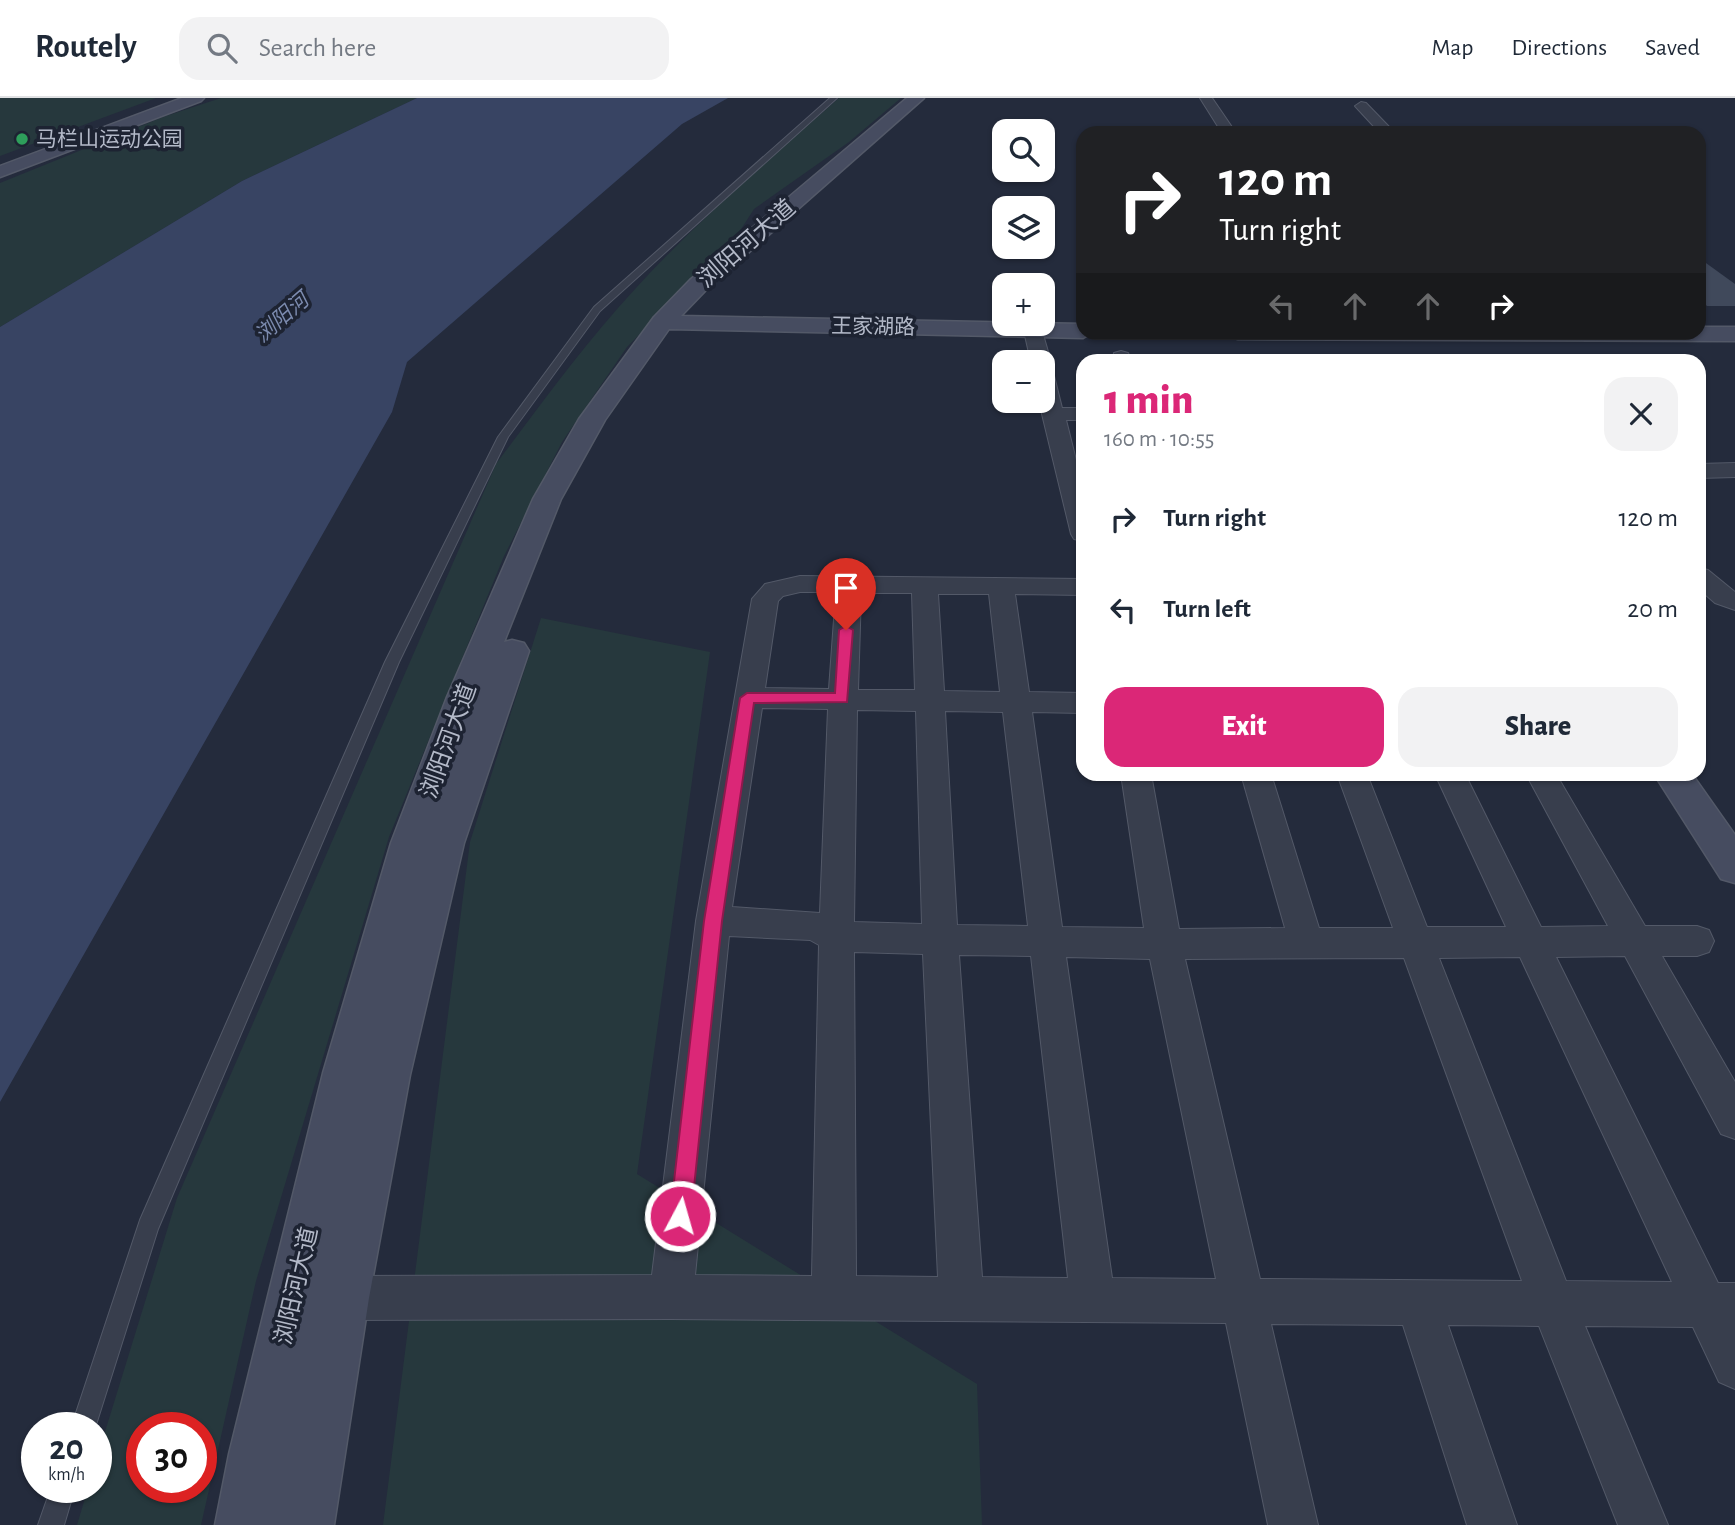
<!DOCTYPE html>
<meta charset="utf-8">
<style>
:root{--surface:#fff;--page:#f2f2f3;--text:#1f2937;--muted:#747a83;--line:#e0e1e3;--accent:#db2777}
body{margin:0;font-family:"Alegreya Sans","Noto Sans SC",sans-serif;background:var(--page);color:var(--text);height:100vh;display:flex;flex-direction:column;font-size:26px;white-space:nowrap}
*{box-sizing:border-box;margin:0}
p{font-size:23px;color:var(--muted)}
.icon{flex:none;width:38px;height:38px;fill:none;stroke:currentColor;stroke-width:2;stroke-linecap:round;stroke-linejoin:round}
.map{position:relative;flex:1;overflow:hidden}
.sheet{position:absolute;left:1076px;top:256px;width:630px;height:427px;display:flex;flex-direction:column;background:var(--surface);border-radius:21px;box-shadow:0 2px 5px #0004}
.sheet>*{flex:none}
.guide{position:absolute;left:1076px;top:28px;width:630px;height:214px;border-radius:21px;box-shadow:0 2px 5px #0004;background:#202124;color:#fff;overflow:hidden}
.buttons{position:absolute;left:992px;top:21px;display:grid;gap:14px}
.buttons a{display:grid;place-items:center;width:63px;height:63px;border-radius:14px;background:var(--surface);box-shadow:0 2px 5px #0004;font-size:35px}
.speed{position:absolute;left:21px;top:1314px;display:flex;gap:14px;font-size:35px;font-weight:700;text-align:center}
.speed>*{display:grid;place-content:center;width:91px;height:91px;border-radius:50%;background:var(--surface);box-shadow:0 2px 5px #0004;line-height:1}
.speed small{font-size:18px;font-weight:400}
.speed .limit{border:10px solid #d22;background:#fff;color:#111}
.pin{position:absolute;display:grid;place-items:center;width:60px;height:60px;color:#fff;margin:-72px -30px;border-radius:50% 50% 50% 0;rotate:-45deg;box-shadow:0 0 7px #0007}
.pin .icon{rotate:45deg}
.me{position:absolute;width:77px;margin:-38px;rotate:6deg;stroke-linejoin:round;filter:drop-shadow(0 0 5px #0008)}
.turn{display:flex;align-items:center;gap:24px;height:147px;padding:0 28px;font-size:32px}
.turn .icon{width:91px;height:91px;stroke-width:2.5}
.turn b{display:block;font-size:49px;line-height:60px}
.lanes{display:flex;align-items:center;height:66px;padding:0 28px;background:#0003;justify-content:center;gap:35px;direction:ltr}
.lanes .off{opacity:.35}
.round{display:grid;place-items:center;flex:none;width:74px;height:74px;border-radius:21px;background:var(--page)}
.head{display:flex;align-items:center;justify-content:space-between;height:119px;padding:0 28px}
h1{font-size:42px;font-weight:800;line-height:52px;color:var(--accent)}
.button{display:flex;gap:14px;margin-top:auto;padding:14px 28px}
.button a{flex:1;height:80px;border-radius:21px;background:var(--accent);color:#fff;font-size:28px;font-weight:800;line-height:80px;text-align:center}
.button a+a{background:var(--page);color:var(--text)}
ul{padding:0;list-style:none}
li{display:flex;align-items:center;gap:21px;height:91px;padding:0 28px}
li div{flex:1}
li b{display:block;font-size:26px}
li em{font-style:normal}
header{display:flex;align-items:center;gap:42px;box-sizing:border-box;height:98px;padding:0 35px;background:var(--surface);border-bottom:2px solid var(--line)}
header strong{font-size:33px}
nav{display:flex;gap:38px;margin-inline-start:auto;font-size:24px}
.search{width:490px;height:63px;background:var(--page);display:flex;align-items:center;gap:18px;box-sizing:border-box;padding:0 24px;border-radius:21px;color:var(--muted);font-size:26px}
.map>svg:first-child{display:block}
</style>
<header>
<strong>Routely</strong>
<div class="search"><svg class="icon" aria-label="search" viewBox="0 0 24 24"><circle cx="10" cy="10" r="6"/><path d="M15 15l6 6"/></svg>Search here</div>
<nav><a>Map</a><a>Directions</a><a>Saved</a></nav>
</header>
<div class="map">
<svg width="1735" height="1427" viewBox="0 0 1735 1427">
<rect width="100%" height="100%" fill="#242b3c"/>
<g fill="#26383d" fill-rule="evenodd">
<path d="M0 0H156L0 58Z"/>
<path d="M221 0H417L242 83 0 229V85L163 19Z"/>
<path d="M839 0H901L849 44 754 111 736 139 627 249 562 344 504 458 389 739 256 1183 201 1427H77L88 1390H96V1363L177 1100 496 366C541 306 585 245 636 190 698 122 770 61 839 0ZM142 1330H201V1390H142Z"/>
<path d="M541 520 710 554 637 1076 977 1286 982 1427H383L470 744Z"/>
</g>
<path fill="#384463" d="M417 0H728L682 26 407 264 392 314 0 1004V229L242 83Z"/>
<path fill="#40495b" d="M1699 160 1735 186V208H1707L1699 201Z"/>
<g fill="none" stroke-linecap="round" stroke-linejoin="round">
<g stroke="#535968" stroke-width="2">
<g id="lane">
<path d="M830 0H837L600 213 508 339 399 564 158 1131 95 1330H71L140 1122 385 564 498 339 594 209Z"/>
<path d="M51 1390H75L64 1427H38Z"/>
</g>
</g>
<g stroke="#535968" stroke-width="2">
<g id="street">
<path d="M1200 0H1212L1236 35H1222Z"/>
<path d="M1361 4 1366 5 1395 35H1380L1355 8Z"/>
<path d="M1033 227 1042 233 1051 264 1046 269 1053 274 1062 310H1083V322H1066L1083 390V443L1074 441 1071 436 1042 316 1040 303H1043V264H1031L1024 233Z"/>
<path d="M1121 253 1128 255 1131 262H1113L1114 255Z"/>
<path d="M1735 365V379L1699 380V366Z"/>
<path d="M1699 470 1708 472 1735 494V512L1715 505 1699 491Z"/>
<path d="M800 478 1083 481V497L1015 496 1029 594 1083 595V615L1032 614 1062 829 1144 830 1121 676H1151L1179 831 1285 830 1241 676H1271L1319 830H1393L1337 676H1367L1427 829H1506L1435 676H1465L1541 829 1608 828 1526 676H1556L1645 828H1697L1709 832 1714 843 1709 854 1697 858H1662L1735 984V1041L1721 1036 1625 858 1556 859 1718 1185H1735V1291L1719 1284 1693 1229 1585 1228 1668 1427H1618L1539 1228 1448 1227 1517 1427H1467L1403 1227 1271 1226 1318 1427H1268L1226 1225 671 1221 342 1222 326 1216 320 1200 326 1184 342 1178 652 1177 696 823 752 501 765 486ZM800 494H836L829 591 765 590 778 503 783 498ZM861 495H912L915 592H858ZM938 496H989L1000 594 944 593ZM762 610 828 611 820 815 732 809ZM857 612 916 613 922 826 854 824ZM945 613 1003 614 1028 828 957 827ZM729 838 810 842 819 847 812 1178 695 1177ZM854 854 923 856 938 1179 856 1178ZM959 857 1031 858 1068 1180 982 1179ZM1066 859 1150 861 1216 1181 1112 1180ZM1520 859 1672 1184 1566 1183 1439 860ZM1404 860 1522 1183 1260 1181 1185 861Z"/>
</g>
</g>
<g stroke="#535968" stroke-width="3">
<g id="secondary">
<path d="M182 0H204L201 3 0 79V68Z"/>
<path d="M907 0H924L706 192 681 218 1083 226V234H1093L1083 240 669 231 605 322 561 401 504 544 512 542 524 545 529 553 464 745 410 977 369 1200 334 1427H215L229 1356 323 975 391 745 447 599 533 401 579 321 654 219 690 182Z"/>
<path d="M1699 229H1735V243L1238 241 1230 239 1227 234H1699Z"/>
<path d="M1654 676H1692L1735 737V785L1721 781Z"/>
</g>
</g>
<use href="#lane" fill="#383e4d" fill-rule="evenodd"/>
<use href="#street" fill="#383e4d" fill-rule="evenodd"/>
<use href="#secondary" fill="#464c60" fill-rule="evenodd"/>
</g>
<path fill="#db2777" stroke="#8e194d" stroke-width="2" d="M846 528 853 532 847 604 754 605 722 823 691 1118 688 1126 680 1129 673 1126 670 1118 704 823 740 600 747 595H835L839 532Z"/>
<circle fill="#2e9e5b" stroke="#1d2332" stroke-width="2.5" cx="22" cy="41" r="7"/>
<g text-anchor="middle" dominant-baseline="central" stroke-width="7" stroke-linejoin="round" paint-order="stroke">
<g font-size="21" fill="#b3b9c8" stroke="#1d2332" text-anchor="start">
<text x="36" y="41">马栏山运动公园</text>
</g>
<g font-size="21" font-style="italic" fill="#7c8baf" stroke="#1d2332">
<text transform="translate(282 220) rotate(-41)">浏阳河</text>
</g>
<g font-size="21" fill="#b3b9c8" stroke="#1d2332">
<text transform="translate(873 229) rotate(1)">王家湖路</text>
</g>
<g font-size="24" fill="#b3b9c8" stroke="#1d2332">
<text transform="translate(747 146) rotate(-41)">浏阳河大道</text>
<text transform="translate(449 643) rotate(-70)">浏阳河大道</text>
<text transform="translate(297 1188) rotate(-77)">浏阳河大道</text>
</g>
</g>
</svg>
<div class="buttons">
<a><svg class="icon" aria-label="search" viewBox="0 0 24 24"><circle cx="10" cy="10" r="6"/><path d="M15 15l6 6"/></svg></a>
<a><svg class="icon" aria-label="layers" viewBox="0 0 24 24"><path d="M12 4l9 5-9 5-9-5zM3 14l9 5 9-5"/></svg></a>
<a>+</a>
<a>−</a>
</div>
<div class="speed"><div>20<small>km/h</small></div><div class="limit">30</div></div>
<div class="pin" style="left:846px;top:532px;background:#d93025"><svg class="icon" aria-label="arrive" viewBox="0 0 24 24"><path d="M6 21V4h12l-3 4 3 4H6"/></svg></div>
<svg class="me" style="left:680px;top:1118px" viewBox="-20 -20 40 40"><circle r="17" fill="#db2777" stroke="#fff" stroke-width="3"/><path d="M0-11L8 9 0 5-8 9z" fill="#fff"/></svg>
<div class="guide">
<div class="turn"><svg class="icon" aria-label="right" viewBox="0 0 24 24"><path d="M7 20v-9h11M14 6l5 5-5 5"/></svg><div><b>120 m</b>Turn right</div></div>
<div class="lanes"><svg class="icon off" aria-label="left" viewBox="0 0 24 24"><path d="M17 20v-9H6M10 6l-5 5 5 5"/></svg><svg class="icon off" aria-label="ahead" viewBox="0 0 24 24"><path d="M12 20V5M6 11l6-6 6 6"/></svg><svg class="icon off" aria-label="ahead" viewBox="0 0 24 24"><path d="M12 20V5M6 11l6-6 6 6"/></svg><svg class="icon" aria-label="right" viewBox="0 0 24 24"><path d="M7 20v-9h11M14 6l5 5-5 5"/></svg></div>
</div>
<section class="sheet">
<div class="head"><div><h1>1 min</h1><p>160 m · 10:55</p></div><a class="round"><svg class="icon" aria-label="close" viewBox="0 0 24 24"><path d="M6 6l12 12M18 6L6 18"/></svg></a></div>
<ul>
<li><svg class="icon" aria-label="right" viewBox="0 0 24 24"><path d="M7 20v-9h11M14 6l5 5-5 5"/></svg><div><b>Turn right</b></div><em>120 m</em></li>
<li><svg class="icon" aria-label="left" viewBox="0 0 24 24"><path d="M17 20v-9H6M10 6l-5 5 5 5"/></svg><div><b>Turn left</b></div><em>20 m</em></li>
</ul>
<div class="button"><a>Exit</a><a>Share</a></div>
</section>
</div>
